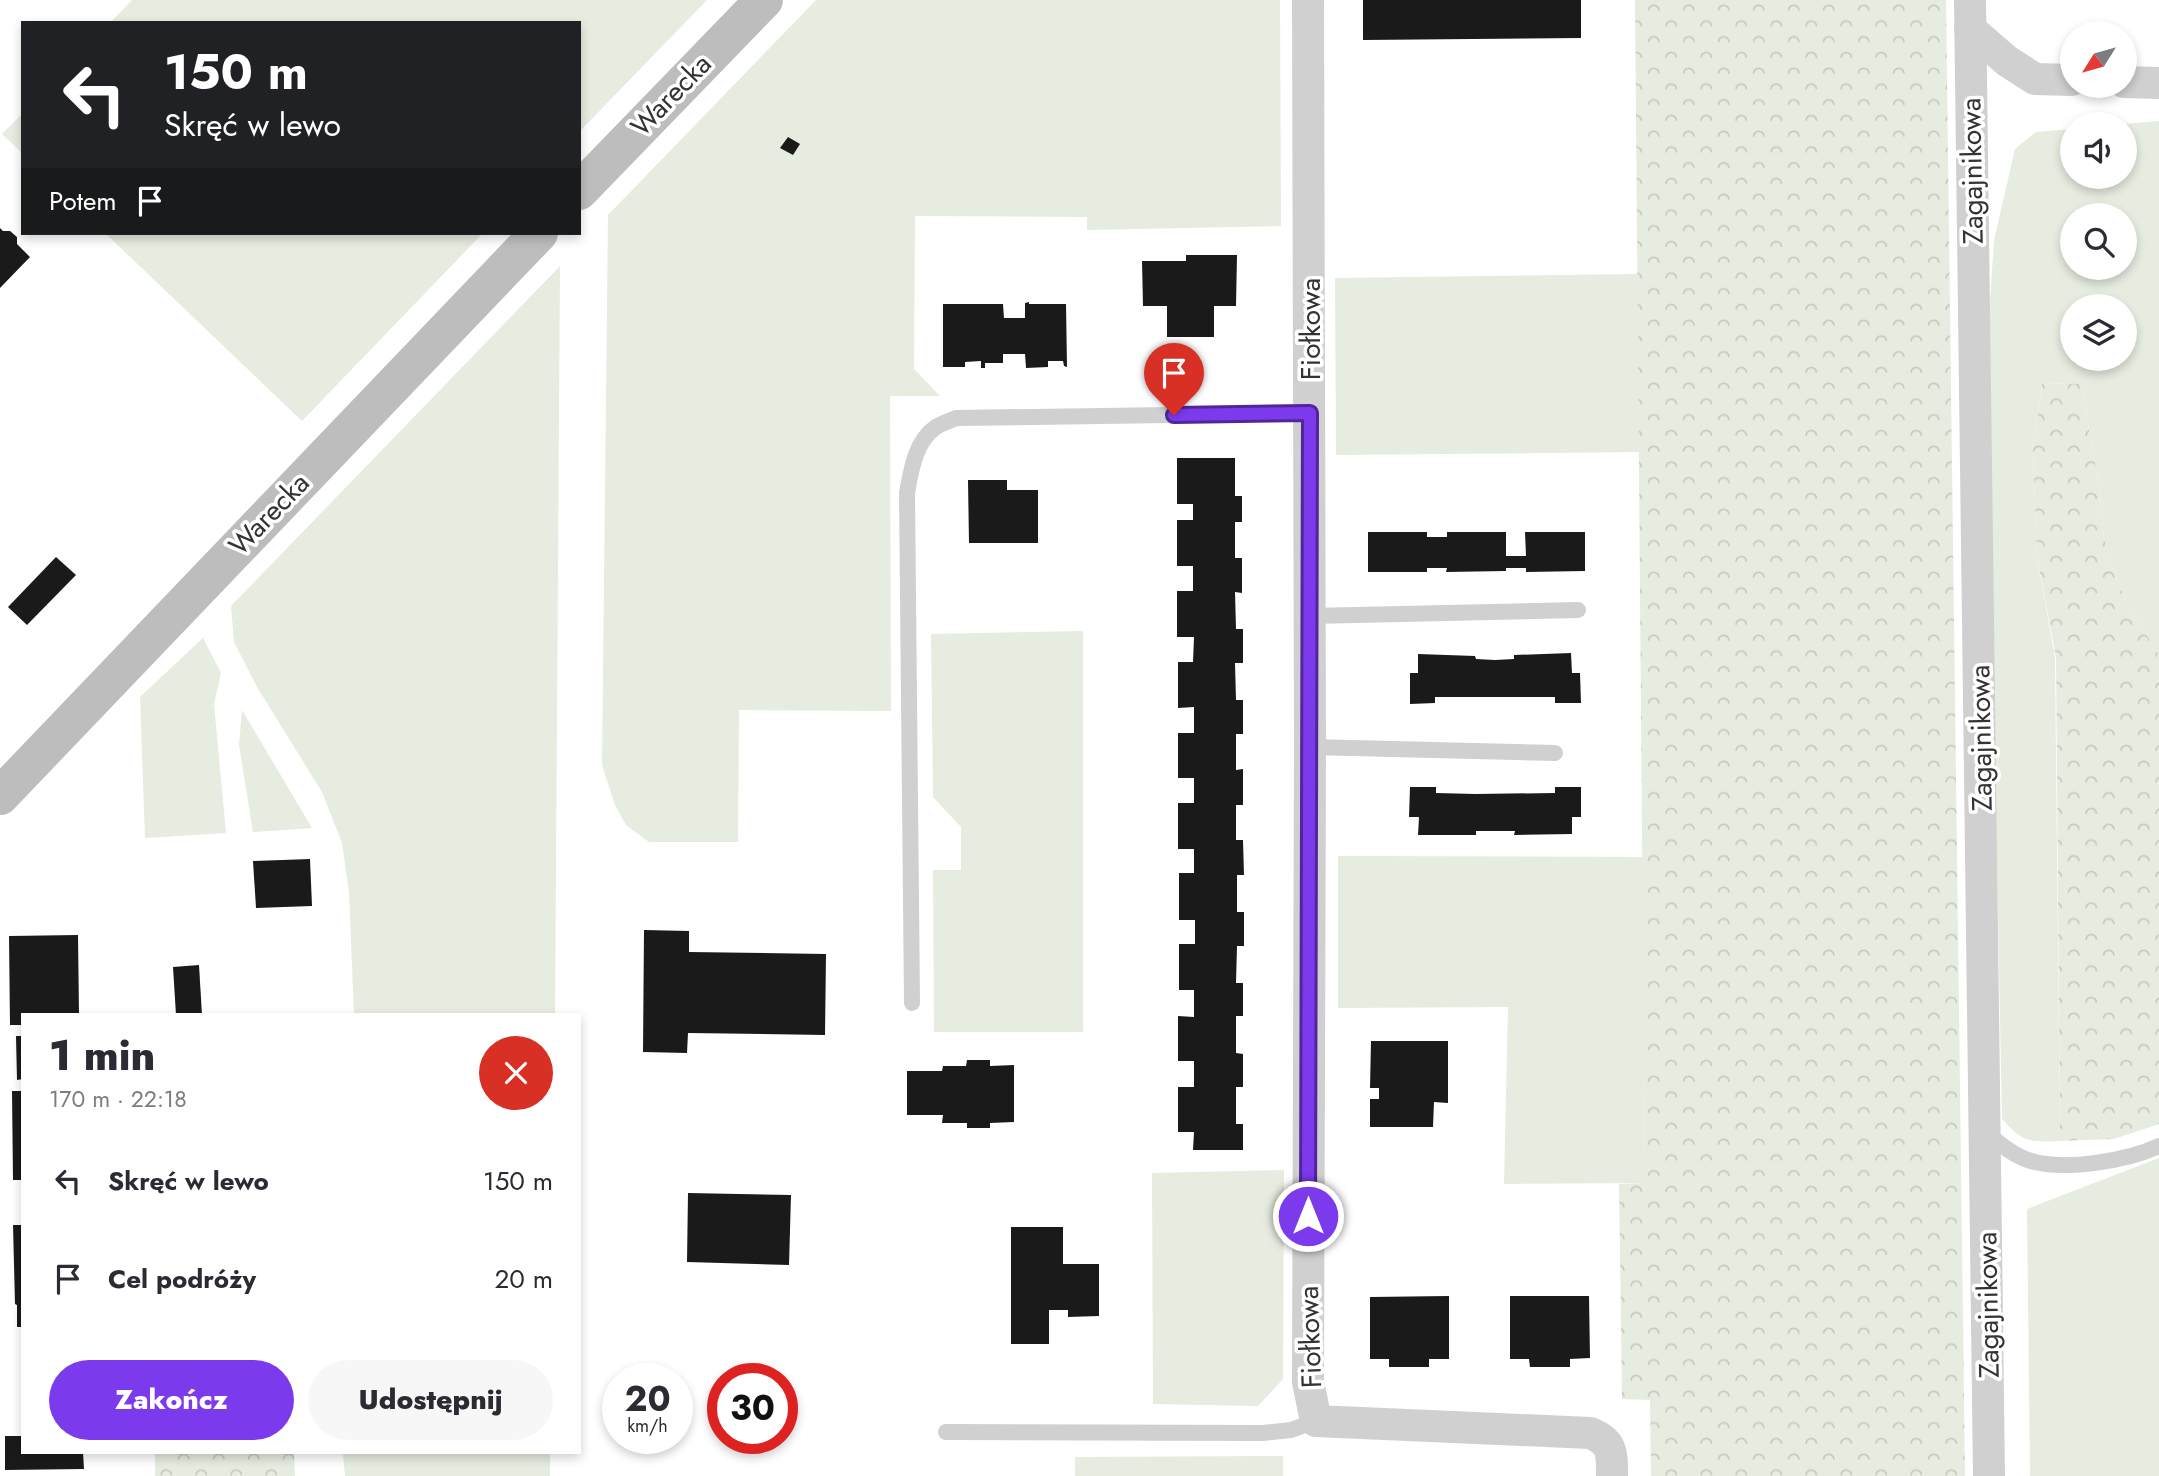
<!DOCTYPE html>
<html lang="pl">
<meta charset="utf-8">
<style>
:root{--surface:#fff;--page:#f7f7f7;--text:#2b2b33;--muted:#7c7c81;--accent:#7c3aed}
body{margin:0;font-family:Jost,sans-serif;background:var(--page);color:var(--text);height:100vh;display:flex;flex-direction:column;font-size:26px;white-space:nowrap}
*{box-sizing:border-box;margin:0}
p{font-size:23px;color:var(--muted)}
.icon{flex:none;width:38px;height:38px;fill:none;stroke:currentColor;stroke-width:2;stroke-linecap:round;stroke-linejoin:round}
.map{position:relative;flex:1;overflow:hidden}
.side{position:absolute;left:21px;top:1013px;width:560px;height:441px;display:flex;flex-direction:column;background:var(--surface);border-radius:0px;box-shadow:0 4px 10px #0003}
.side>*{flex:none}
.guide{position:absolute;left:21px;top:21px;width:560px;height:214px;border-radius:0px;box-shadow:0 4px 10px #0003;background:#202124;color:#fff;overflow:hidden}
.needle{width:46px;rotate:233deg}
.fabs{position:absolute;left:2060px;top:21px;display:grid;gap:14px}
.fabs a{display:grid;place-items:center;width:77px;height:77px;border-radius:50%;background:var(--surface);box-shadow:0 4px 10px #0003;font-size:35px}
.speed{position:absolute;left:602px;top:1363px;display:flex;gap:14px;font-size:35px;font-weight:700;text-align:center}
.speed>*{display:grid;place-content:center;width:91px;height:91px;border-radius:50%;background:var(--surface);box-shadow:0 4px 10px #0003;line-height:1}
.speed small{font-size:18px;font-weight:400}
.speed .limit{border:10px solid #d22;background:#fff;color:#111}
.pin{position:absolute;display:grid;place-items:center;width:60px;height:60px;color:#fff;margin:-72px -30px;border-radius:50% 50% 50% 0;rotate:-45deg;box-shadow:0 0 7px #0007}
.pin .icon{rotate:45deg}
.me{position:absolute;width:77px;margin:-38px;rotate:0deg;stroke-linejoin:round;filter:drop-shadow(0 0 5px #0008)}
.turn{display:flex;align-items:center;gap:24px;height:147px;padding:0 28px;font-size:32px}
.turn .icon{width:91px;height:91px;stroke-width:2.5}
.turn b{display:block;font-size:49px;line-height:60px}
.then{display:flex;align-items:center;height:66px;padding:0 28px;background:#0003;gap:14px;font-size:26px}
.round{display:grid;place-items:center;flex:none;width:74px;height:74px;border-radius:37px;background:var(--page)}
.summary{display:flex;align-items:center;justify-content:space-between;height:119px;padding:0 28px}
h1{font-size:42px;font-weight:800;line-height:52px}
.action{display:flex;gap:14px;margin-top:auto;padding:14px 28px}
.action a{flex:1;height:80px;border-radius:42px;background:var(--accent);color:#fff;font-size:28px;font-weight:800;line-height:80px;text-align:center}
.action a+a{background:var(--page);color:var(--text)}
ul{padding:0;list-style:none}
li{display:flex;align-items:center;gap:21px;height:98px;padding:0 28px}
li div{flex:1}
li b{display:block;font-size:26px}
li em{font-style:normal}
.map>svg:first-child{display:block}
</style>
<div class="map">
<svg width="2159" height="1476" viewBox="0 0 2159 1476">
<defs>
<pattern id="forest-crowns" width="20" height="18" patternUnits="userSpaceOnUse" patternTransform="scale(1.75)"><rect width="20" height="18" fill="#e6ecdf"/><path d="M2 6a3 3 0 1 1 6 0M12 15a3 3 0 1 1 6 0" fill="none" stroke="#c6cbc0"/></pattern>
</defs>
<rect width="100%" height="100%" fill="#fff"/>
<g fill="#e6ecdf" fill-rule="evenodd">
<path d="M132 0H707L579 132V23H110Z"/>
<path d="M816 0H1280L1281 226 1087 230V217L915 216 914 369 940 396H890L891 711 739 710 738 842H649L626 825 615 805 602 765 608 215Z"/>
<path d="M23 113V154L2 134Z"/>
<path d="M2159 121V655L2128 605 2114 573 2104 538 2099 485 2081 384 2042 383 2033 450 2037 557 2055 658 2060 1141C2029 1142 2023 1143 2002 1119L1988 403V332L1994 240 2015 149 2036 132 2072 129V177H2124L2125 124ZM2072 215H2124V268H2072ZM2072 306H2124V359H2072Z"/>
<path d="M105 233H483L302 421Z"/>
<path d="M560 266 555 1015H354L349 892 342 843 322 792 257 687 234 642 231 606Z"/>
<path d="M1638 274 1640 452 1336 455 1335 278Z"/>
<path d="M1083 631V1032H934L933 870H961V827L933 797 931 634Z"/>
<path d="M203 638 221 673 214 704 226 833 145 838 140 697Z"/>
<path d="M242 710 312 828 253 832 239 745Z"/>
<path d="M1338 856 1643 857 1645 1183 1504 1184 1508 1007 1338 1008Z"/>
<path d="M2159 1158V1476H2030L2027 1209Z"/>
<path d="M1284 1170 1283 1379 1258 1406 1153 1404 1152 1173Z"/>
<path d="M343 1453H550V1476H345Z"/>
<path d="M1283 1456V1476H1075V1457Z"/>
</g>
<g fill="url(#forest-crowns)">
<path d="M1635 0H1946L1965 1476H1651L1650 1400 1622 1399 1619 1184 1645 1183Z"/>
<path d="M2042 383 2081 384 2099 485 2104 538 2114 573 2128 605 2159 655V1124L2114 1139 2060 1141 2056 658 2037 557 2033 450Z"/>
<path d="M155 1453H294L295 1476H155Z"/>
</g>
<g fill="#1a1a1a">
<path d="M1363 0H1581V38L1363 40Z"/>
<path d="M788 137 800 144 793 155 780 148Z"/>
<path d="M0 228 3 231H10L17 237V244L30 257 0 288Z"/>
<path d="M1186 255H1237L1236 306H1214V337H1167V306H1143L1142 261H1186Z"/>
<path d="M1029 302V304H1066L1067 367 1064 366 1063 361H1048V367L1026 368 1025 354H1003V363H985V368H981V361L965 362V367H943V304H1003L1004 318H1025V303Z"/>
<path d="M1177 458H1235V496H1242V522H1235V558H1242V593L1235 592 1236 629H1243V663H1235L1236 700H1243V734H1236V770L1243 769V805H1236V840H1243L1244 875H1237V912H1244V946H1237L1236 983H1243V1016H1236V1053L1243 1054V1087H1236V1124H1243V1150H1193L1194 1132H1178V1087H1194V1061H1178V1016L1194 1017V990H1179V944H1195V920H1179V873H1194V849H1178V803H1194V778H1178V733H1194V707L1178 708V662H1193L1194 637H1177V591H1193V566H1177V520H1193V504H1177Z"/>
<path d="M968 480H1007V490H1038V543H969Z"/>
<path d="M1368 532H1427V537H1447V532H1506V556H1526L1525 532H1585V571L1526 572V568H1506V571L1446 572 1447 568H1427V572H1368Z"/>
<path d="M56 557 76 575 27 625 8 607Z"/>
<path d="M1571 653 1572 673H1580L1581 703H1555V697H1435V703L1410 704V673H1418V654L1475 656 1476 659 1495 660 1514 659V655Z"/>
<path d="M1410 787H1436V793L1476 794 1555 793V787H1581V817H1572V834L1514 835 1515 831H1476V835H1418L1419 817H1409Z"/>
<path d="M310 859 312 906 256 908 253 861Z"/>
<path d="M644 930 689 931V952L826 954 825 1035 688 1033 687 1053 643 1052Z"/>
<path d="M78 935 79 1015H23V1025H10L9 936Z"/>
<path d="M199 965 202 1015H176L173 967Z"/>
<path d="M16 1036H23V1079L17 1080Z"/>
<path d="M1371 1041H1448V1103L1434 1102 1433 1127H1370V1099H1379V1088H1370Z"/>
<path d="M967 1060H990V1066L1014 1065V1122L990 1123V1128H967V1123H942L943 1115H907V1071H942L943 1066H966Z"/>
<path d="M12 1091H23V1180H13Z"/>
<path d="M688 1193 791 1195 789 1265 687 1262Z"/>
<path d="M13 1225H23V1327H17V1305L15 1304Z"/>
<path d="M1011 1227H1063V1264H1099V1316L1068 1317V1310H1049V1344H1011Z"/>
<path d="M1449 1296V1359H1429V1367H1389V1359H1370V1297Z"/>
<path d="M1510 1296H1589L1590 1358 1570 1359V1367H1530L1529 1359H1510Z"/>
<path d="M5 1436H23V1452H83L84 1469 5 1470Z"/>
</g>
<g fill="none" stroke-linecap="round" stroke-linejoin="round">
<g stroke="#d0d0d0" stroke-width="16">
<path d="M1310 616 1578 610"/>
<path d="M1310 747 1555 753"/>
<path d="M912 1003 907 493C911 471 915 441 936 427 942 423 950 421 956 418L1310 413"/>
<path d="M1986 1132C1999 1144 2014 1156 2031 1161 2065 1171 2127 1161 2159 1146"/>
<path d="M946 1432 1262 1433 1291 1430 1316 1421"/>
</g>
<g stroke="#d0d0d0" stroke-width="32">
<path d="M1308 0 1310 747 1308 1382 1316 1421 1590 1433C1613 1442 1612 1453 1612 1476"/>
<path d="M1970 0 1989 1476"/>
<path d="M1970 29 2007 61 2035 79 2072 80"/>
<path d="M2124 82 2159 83"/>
</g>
<g stroke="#bdbdbd" stroke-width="38">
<path d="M579 191 764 0"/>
<path d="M0 796 539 233"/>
</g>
</g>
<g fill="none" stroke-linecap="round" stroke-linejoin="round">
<g stroke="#51269a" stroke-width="18">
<path id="route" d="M1174 415 1310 413 1308 1216"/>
</g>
<use href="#route" stroke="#7c3aed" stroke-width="12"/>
</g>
<g text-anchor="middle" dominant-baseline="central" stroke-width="7" stroke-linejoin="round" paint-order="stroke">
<g font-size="28" fill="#333" stroke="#fff">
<text transform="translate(671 95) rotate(-46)">Warecka</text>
<text transform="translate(1972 171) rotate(-91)">Zagajnikowa</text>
<text transform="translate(1310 329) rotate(-90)">Fiołkowa</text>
<text transform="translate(269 514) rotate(-46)">Warecka</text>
<text transform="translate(1981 738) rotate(-91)">Zagajnikowa</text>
<text transform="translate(1988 1305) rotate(-91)">Zagajnikowa</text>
<text transform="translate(1310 1337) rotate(-92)">Fiołkowa</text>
</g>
</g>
</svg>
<div class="fabs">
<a><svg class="needle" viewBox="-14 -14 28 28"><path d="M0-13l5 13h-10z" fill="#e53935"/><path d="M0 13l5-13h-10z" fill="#7c7c81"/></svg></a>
<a><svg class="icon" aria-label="sound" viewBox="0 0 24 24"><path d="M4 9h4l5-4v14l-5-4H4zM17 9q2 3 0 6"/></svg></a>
<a><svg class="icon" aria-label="search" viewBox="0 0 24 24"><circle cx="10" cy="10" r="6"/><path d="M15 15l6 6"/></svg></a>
<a><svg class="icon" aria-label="layers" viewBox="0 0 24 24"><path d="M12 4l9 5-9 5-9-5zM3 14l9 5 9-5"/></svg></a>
</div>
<div class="speed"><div>20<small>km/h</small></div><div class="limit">30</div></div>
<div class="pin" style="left:1174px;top:415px;background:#d93025"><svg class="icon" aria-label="arrive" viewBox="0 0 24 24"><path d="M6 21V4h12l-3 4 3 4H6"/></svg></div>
<svg class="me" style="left:1308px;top:1216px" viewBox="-20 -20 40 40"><circle r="17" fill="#7c3aed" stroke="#fff" stroke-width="3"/><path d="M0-11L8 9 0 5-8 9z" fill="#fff"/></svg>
<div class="guide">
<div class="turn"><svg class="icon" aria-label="left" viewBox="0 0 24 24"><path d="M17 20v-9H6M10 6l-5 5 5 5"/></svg><div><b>150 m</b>Skręć w lewo</div></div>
<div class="then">Potem<svg class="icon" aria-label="arrive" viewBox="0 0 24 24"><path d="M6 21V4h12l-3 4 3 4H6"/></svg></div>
</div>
<section class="side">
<div class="summary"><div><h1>1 min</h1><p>170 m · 22:18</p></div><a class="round" style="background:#d93025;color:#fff"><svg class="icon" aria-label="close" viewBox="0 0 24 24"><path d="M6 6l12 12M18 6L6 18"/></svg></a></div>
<ul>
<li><svg class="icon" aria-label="left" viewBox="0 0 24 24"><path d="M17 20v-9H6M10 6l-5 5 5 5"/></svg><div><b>Skręć w lewo</b></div><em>150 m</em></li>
<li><svg class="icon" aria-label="arrive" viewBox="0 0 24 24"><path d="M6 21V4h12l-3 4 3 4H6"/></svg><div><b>Cel podróży</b></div><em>20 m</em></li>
</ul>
<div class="action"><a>Zakończ</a><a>Udostępnij</a></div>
</section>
</div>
